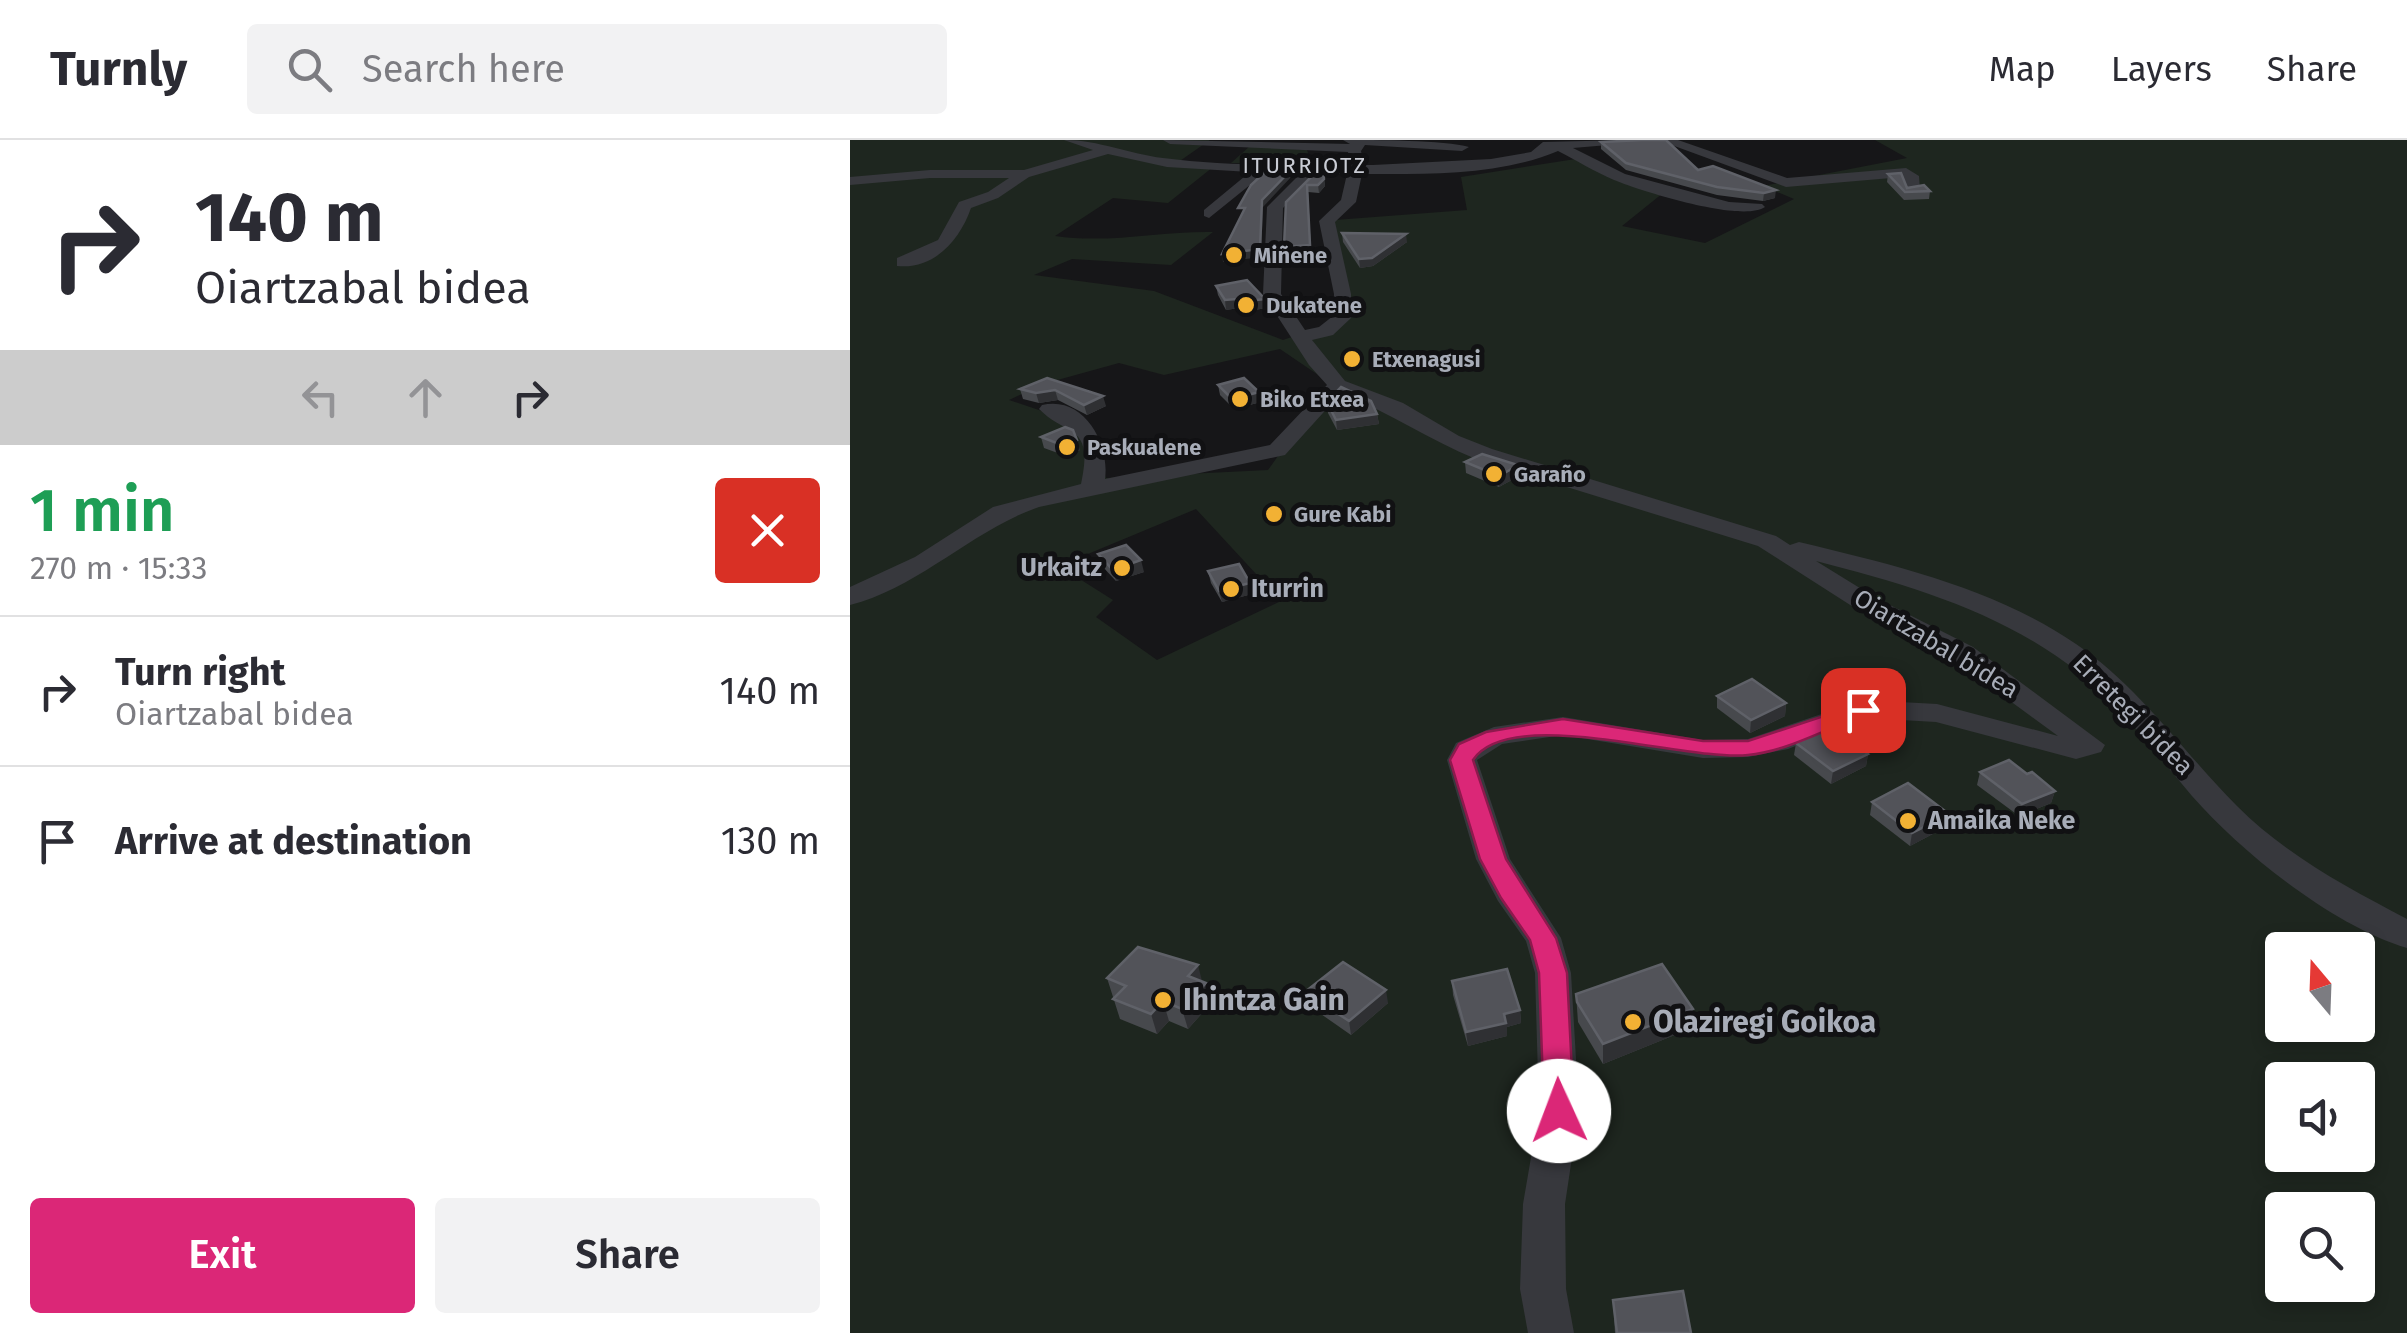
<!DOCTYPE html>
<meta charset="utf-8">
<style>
:root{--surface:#fff;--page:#f2f2f3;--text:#2b2b33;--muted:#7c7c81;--line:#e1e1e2;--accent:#db2777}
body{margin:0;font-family:"Fira Sans",sans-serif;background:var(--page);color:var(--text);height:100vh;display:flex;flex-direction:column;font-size:38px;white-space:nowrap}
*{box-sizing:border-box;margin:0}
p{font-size:32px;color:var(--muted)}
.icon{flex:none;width:55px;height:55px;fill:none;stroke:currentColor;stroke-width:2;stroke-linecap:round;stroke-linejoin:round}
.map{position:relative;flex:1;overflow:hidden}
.details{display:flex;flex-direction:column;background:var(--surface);width:850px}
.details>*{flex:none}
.guide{background:#fff;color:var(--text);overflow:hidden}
.needle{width:65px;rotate:341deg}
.controls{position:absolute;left:1415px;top:792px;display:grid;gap:20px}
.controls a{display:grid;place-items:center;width:110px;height:110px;border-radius:10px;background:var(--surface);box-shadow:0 5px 15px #0003;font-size:50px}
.pin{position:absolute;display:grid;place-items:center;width:85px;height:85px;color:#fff;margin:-42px;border-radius:20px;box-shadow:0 5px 15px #0006}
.me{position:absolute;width:110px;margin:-55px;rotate:358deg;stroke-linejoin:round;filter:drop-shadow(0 0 8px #0008)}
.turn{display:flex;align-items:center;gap:35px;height:210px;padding:0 30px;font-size:45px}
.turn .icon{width:130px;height:130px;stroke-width:2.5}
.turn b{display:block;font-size:70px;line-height:85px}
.lanes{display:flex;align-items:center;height:95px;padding:0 30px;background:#0003;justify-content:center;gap:50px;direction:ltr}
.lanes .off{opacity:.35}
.round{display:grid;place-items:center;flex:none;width:105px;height:105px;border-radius:10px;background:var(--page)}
.head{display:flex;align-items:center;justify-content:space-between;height:170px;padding:0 30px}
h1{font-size:60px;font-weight:600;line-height:75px;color:#1e9e55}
.button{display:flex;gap:20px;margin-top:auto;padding:20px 30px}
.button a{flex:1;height:115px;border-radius:10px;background:var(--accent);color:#fff;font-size:40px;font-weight:600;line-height:115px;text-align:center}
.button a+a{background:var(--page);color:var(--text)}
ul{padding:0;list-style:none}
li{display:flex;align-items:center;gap:30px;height:150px;padding:0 30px;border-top:2px solid var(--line)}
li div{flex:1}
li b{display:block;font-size:38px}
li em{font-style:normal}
header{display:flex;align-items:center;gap:60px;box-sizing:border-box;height:140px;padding:0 50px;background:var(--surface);border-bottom:2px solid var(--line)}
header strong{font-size:48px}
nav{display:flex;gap:55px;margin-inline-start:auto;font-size:35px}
.search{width:700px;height:90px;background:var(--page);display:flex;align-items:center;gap:25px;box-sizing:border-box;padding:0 35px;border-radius:10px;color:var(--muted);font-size:38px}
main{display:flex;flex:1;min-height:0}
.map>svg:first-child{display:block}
</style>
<header>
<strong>Turnly</strong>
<div class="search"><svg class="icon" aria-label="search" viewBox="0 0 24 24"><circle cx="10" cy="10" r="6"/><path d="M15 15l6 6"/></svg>Search here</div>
<nav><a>Map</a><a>Layers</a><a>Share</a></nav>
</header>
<main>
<section class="details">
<div class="guide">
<div class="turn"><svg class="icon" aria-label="right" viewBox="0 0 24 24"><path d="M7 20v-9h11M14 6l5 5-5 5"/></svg><div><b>140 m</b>Oiartzabal bidea</div></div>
<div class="lanes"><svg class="icon off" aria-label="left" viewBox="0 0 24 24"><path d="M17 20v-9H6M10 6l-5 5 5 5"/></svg><svg class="icon off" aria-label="ahead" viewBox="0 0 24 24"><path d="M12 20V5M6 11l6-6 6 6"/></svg><svg class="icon" aria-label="right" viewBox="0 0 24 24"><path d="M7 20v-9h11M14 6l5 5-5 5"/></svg></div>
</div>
<div class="head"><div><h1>1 min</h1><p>270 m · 15:33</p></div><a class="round" style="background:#d93025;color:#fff"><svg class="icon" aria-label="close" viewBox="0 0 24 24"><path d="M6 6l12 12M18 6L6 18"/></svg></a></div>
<ul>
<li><svg class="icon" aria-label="right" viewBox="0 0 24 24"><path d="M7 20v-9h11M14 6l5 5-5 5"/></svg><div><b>Turn right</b><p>Oiartzabal bidea</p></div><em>140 m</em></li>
<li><svg class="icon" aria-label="arrive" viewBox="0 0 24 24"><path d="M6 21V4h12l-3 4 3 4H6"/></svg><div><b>Arrive at destination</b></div><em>130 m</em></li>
</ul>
<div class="button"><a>Exit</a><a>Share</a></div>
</section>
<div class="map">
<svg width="1557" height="1193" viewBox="0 0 1557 1193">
<rect width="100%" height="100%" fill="#161618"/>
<g fill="#1e261f" fill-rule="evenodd">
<path d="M0 0H360L324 25 363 27 318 63 263 58 205 96C257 104 311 91 363 92L321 125 222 119 184 135 304 151 433 200 502 176 484 125 485 80 617 70 611 37 732 18 813 53 772 86 855 103 944 59 913 46 1057 18 1025 0H1557V1193H0ZM430 209 480 243 418 330 256 338 242 288 159 260 193 244 269 223 314 235ZM346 369 431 461 307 520 246 477 263 460 209 426ZM1432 810H1508V885H1432ZM1432 940H1508V1015H1432ZM1432 1070H1508V1145H1432Z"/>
<path d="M400 6 457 10 458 13 453 23 446 25 381 23Z"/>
</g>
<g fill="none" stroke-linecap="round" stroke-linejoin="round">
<g fill="#37383d" fill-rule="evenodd">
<path d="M214 0C249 0 279 14 313 18 374 26 438 25 500 25L498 12 320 4 313 0 500 4 493 0C524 0 595 0 619 7L612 11 515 5 511 11 514 25H523L641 19 681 12 693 2 777 0 770 4 723 8 775 34 879 62 912 64 915 67C892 83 791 51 764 40 745 32 726 20 708 11 649 36 575 34 512 34L506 62 485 82 501 154V178L483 195 462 200 495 241 553 263 609 296 642 309 926 396 940 405 949 402C1044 425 1144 448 1226 504 1290 547 1333 612 1387 666 1436 715 1496 747 1557 779V808C1483 786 1392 713 1342 656 1306 614 1273 568 1229 533 1153 472 1059 445 966 421L1026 458 1123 507 1255 605 1251 612 1226 619 1086 582 1016 578 938 609 898 617 853 618 713 595 652 604 627 620 660 719 711 798 721 833 729 971 715 1064 716 1149 724 1193H678L670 1149 673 1064 689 971 685 833 676 801 648 761 626 719 597 620 606 603 644 587 713 577 853 600 898 599 1013 560 1087 564 1208 596 1103 519 1008 470 908 406 626 319C579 300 539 272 491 253L435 315 189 367C122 390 70 447 0 465V447L65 417 143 367 231 344C244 283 218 298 189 269L192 265C234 255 260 304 255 339L420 305 477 245 459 225 413 154 417 67 451 33 416 32 359 78 354 76V70L400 32 317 27 258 14 179 37 148 58 121 68C110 100 84 130 47 126V118L88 100 109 62 138 52 159 38H80L0 45V37L80 30H174L243 10ZM467 33 497 34 491 60 469 81 484 154 483 176 469 187 455 190 431 154 433 68Z"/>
<path d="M808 0H828L937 38 1056 28 1069 36 1070 50 1058 53 1053 37 936 47Z"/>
</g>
</g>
<g fill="#47494d">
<path d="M751 2 848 30 863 26 925 58 913 61 867 55 776 30 751 9Z"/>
<path d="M473 30 475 46 469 53 458 52 461 112 436 115V62Z"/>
<path d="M1038 34 1057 48 1080 51 1079 59 1054 60 1037 42Z"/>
<path d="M492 93 557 102 523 126 510 128 493 102Z"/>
<path d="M366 146 415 159 417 168 391 172 389 168 376 170 368 155Z"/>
<path d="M197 238 256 266 237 275 208 260 189 263 173 259 170 249Z"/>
<path d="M368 245 411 262 384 269 370 255Z"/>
<path d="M477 262 527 274 529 284 487 290 478 273Z"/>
<path d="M191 297 230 310 216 316 194 308Z"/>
<path d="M615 322 668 325 669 336 649 347 616 333Z"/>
<path d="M248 414 294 432 266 441 251 425Z"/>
<path d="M358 431 400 443 402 454 372 462 361 443Z"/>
<path d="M867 556 936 563 935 576 900 593 867 568Z"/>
<path d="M946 603 1018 614 1016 626 981 644 944 615Z"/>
<path d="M1130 632 1177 634 1205 651 1201 663 1169 676 1127 645Z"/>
<path d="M1022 662 1096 687 1060 706 1020 675Z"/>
<path d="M257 838 352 841 362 862 338 889 319 881 307 894 270 879Z"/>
<path d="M602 841 670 870 671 883 657 887V896L618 906 603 855Z"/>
<path d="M455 852 538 863 501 895 458 865Z"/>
<path d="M726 854 842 888 753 924 728 882Z"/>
<path d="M763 1160 841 1193H765Z"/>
</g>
<g fill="#2f3033">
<path d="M441 30 442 36 413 67 411 117 373 122 372 114 412 60Z"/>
<path d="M474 39 475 46 469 53 468 45Z"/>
<path d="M926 50 925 58 913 61 914 53Z"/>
<path d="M458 52 461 112 436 115 434 107Z"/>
<path d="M556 94 557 102 523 126 510 128 509 119Z"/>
<path d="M387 159 389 168 376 170 375 160Z"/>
<path d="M415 159 417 168 391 172 389 162Z"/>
<path d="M205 250 208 260 189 263 186 253Z"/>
<path d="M409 252 411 262 384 269 382 259Z"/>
<path d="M253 256 256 266 237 275 234 265Z"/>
<path d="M527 274 529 284 487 290 486 280Z"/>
<path d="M227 300 230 310 216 316 214 306Z"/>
<path d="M668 325 669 336 649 347V336Z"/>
<path d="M291 420 294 432 266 441 263 430Z"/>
<path d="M400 443 402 454 372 462 369 451Z"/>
<path d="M936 563 935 576 900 593 901 580Z"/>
<path d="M1018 614 1016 626 981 644 983 631Z"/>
<path d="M1205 651 1201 663 1169 676 1172 664Z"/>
<path d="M1099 674 1096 687 1060 706 1062 693Z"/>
<path d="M348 825 353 845 338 836Z"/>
<path d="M356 843 362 862 338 889 332 869Z"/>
<path d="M536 850 538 863 501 895 499 881Z"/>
<path d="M313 861 319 881 307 894 301 874Z"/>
<path d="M843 869 842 888 753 924V904Z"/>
<path d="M670 870 671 883 657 887V896L618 906 616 892 654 874Z"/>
</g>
<g fill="#525359" stroke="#5f6168" stroke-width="2.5">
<path d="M792 0H816L848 30 863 26 926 50 914 53 867 47 776 23 751 2Z"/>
<path d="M418 29 441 30 412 60 410 109 372 114 395 68H388L401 45Z"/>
<path d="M468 30H473L474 39 468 45H457L460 105 434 107 436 62Z"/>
<path d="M1051 33 1057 48 1074 45 1080 51 1055 52 1038 34Z"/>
<path d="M492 93 556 94 522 118 509 119Z"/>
<path d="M397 140 415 159 389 162 387 159 375 160 366 146Z"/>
<path d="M197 238 253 256 234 265 205 250 186 253 170 249Z"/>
<path d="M394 238 409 252 382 259 368 245Z"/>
<path d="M491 247 521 261 527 274 486 280 477 262Z"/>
<path d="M215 287 223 290 227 300 214 306 191 297Z"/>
<path d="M632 314 668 325 649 336 615 322Z"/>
<path d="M276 405 291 420 263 430 248 414Z"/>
<path d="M389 424 400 443 369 451 358 431Z"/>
<path d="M902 539 936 563 901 580 867 556Z"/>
<path d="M980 586 1018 614 983 631 946 603Z"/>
<path d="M1159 620 1177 634 1182 632 1205 651 1172 664 1130 632Z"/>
<path d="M1058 643 1099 674 1062 693 1022 662Z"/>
<path d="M288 807 348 825 338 836 356 843 332 869 313 861 301 874 263 859 276 846 257 838Z"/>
<path d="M493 822 536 850 499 881 455 852Z"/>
<path d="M812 824 843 869 753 904 727 862 726 854Z"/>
<path d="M657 829 670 870 654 874 656 883 616 892 602 841Z"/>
<path d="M833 1151 841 1193H767L763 1160Z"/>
</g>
<path fill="#db2777" stroke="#8e194d" stroke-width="2.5" d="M1013 563 1024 570 1021 574C980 585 941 611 898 615 837 622 660 564 623 620L656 719 706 798 717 833 724 971 720 980 709 984 698 980 694 971 689 833 680 800 651 758 630 719 600 620 609 604 636 592 713 579 853 601H898Z"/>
<g fill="#f2b134" stroke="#111113" stroke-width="4">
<circle cx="384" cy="115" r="10"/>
<circle cx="396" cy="165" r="10"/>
<circle cx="502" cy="219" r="10"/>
<circle cx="390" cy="259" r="10"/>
<circle cx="217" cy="307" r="10"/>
<circle cx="644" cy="334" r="10"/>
<circle cx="424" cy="374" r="10"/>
<circle cx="272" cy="428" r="10"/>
<circle cx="381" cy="449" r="10"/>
<circle cx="1058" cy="681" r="10"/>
<circle cx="313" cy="860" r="10"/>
<circle cx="783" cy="882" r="10"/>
</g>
<g text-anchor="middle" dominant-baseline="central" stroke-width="10" stroke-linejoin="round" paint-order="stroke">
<g font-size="22" letter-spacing="2.5" fill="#c9ccd4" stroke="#111113">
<text x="455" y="25">ITURRIOTZ</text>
</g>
<g font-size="22" font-weight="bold" fill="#a8adb8" stroke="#111113" text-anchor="start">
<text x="404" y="115">Miñene</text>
<text x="416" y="165">Dukatene</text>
<text x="522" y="219">Etxenagusi</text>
<text x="410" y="259">Biko Etxea</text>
<text x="237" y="307">Paskualene</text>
<text x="664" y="334">Garaño</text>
<text x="444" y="374">Gure Kabi</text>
</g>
<g font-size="25" font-weight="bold" fill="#a8adb8" stroke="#111113" text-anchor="start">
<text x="252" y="428" text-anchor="end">Urkaitz</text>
<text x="401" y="449">Iturrin</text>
<text x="1078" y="681">Amaika Neke</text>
</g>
<g font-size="25" fill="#a8adb8" stroke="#111113">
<text transform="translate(1086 504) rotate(31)">Oiartzabal bidea</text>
<text transform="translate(1283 575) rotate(45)">Erretegi bidea</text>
</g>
<g font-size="30" font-weight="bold" fill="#a8adb8" stroke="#111113" text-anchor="start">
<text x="333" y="860">Ihintza Gain</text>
<text x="803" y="882">Olaziregi Goikoa</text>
</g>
</g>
</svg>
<div class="controls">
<a><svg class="needle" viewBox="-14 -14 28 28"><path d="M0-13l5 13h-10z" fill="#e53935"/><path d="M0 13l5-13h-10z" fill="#7c7c81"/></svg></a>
<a><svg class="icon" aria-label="sound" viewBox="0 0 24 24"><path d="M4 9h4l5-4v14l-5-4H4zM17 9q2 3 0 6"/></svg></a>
<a><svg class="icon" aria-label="search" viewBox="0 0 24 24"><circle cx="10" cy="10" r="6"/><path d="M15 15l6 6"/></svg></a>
</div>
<div class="pin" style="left:1013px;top:570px;background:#d93025"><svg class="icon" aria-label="arrive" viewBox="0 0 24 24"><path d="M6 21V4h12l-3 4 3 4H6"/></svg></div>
<svg class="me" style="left:709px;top:971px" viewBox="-20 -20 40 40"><circle r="19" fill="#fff"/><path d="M0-13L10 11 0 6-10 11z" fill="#db2777"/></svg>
</div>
</main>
